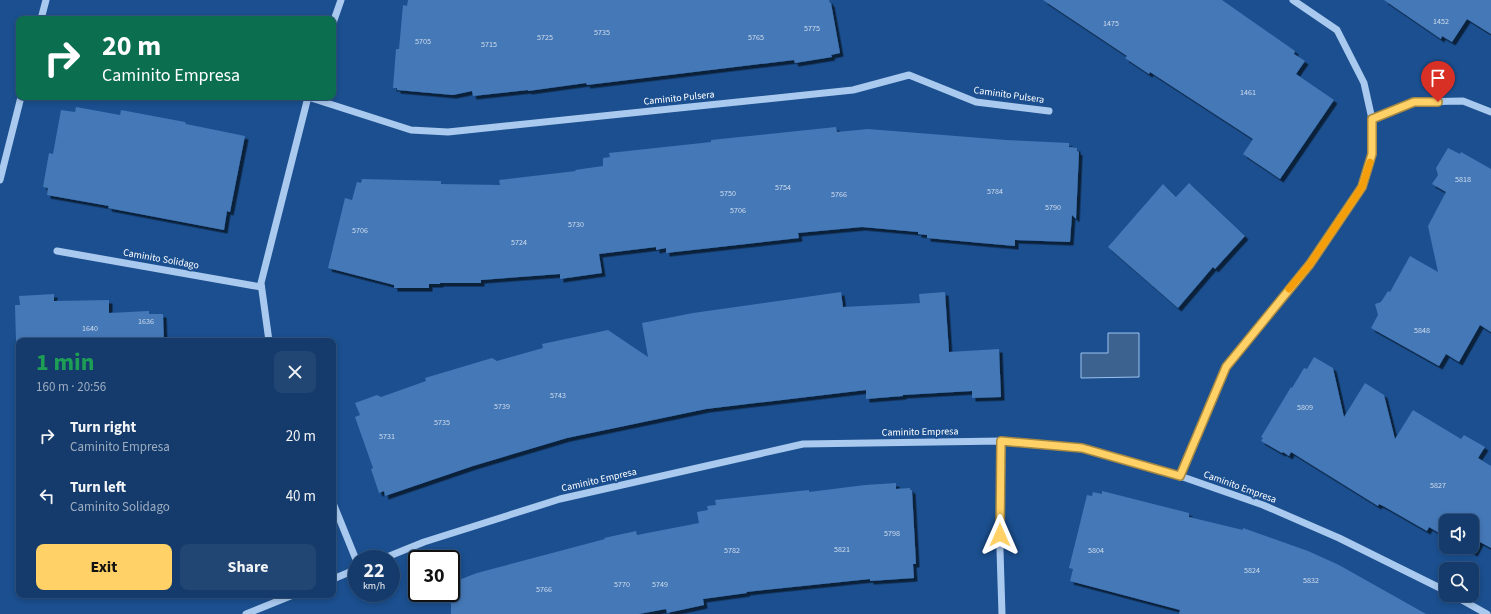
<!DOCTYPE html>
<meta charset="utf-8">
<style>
:root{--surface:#143b6b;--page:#214673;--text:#f1f3f6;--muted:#9dadc1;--line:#33557e;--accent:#ffd166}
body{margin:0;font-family:"Source Sans 3",sans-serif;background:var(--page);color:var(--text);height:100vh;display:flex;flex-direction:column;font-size:15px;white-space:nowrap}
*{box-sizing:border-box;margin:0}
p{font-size:13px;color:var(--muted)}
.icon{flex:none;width:22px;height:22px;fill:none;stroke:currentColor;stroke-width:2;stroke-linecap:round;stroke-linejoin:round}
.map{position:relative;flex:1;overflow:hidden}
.details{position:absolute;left:16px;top:338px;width:320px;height:260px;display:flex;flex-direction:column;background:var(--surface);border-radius:8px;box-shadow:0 2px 6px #0003,0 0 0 1px var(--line)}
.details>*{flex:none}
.top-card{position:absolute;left:16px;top:16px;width:320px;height:84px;border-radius:8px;box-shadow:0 2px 6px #0003,0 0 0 1px var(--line);background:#0b6e4f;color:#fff;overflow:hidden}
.controls{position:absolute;left:1439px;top:514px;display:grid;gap:8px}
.controls a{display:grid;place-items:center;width:40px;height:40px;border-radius:8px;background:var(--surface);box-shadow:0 2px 6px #0003,0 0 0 1px var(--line);font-size:20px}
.speed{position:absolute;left:348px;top:550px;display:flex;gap:8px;font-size:20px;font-weight:700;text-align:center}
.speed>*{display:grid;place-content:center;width:52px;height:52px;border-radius:50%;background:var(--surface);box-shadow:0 2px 6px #0003,0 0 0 1px var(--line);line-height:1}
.speed small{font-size:10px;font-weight:400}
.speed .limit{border:2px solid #111;border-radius:6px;background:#fff;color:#111}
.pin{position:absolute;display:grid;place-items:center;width:34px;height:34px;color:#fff;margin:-41px -17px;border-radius:50% 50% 50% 0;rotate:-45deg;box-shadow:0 0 4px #0007}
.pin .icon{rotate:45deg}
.me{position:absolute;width:44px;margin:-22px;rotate:0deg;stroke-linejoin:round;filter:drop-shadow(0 0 3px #0008)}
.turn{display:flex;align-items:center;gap:14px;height:84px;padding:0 20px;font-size:18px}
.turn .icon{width:52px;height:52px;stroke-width:2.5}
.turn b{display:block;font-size:28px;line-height:34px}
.round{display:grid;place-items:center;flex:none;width:42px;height:42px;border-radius:8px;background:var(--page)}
.summary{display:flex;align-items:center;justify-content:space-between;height:68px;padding:0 20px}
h1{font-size:24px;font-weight:700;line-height:30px;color:#1e9e55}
.cta{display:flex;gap:8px;margin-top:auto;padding:8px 20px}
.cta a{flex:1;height:46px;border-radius:8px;background:var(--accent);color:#111;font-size:16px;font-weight:700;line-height:46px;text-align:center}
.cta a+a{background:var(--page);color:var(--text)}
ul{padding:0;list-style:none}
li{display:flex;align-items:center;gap:12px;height:60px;padding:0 20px}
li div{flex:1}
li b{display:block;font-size:15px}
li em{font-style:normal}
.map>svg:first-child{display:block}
</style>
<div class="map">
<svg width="1491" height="614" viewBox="0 0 1491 614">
<defs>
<filter id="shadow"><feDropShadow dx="3.5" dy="3.5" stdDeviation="0" flood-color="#0009"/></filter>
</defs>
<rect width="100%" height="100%" fill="#1b4f8f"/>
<path fill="#3c6290" stroke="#9cc4f0" d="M1108 333H1139V377L1081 378V353H1108Z"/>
<g fill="#4478b7" filter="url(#shadow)">
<path d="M408 0H829L830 3H831L840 53 831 55 832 57 795 63 794 60 587 85 586 83 528 91V90L473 96 472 91 453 95 397 90V88H393L396 49H399L403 5 407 6Z"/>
<path d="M1043 0H1222L1295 51 1294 54 1305 61 1296 74 1334 100 1280 179 1243 154 1253 139 1150 72 1149 74 1125 58 1127 56Z"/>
<path d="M1384 0H1491V34L1467 19 1452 42 1442 36 1441 39Z"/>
<path d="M76 107 120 115 121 110 185 122 186 124 245 136 230 212 227 211 224 230 108 208 109 206 47 195 48 188 43 187 49 153 53 154 61 110 75 112Z"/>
<path d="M836 127 837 132 868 129 1006 140 1069 143V147L1077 148V151L1079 152 1076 219 1072 215 1070 242 1015 240V246L981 243 927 238V235L918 234V232L862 227 798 233 799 238 666 253V248L656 250V247L599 254 602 273 560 279V274L481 280V283H440V284H429V288H394V285L328 268 345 198 352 200 357 182 361 183 362 179 441 181V184L500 185 499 180 576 171 575 170 603 166V158L610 157 609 153 711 142V140Z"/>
<path d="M1448 148 1460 154 1461 152 1491 169V332L1480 325 1459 362 1446 354 1439 366 1371 328 1378 315 1375 304 1381 302 1388 291 1390 292 1410 256 1438 272 1428 226 1446 192 1432 184 1438 175 1436 168Z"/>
<path d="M1189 183 1245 236 1215 269 1213 267 1178 308 1108 247 1163 184 1176 197Z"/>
<path d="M841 292 843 307 920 303 919 294 945 292 949 352 999 349 1001 397 972 398V391L903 395V396L866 399V390L706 409 567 438 473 466 385 496 384 491 379 493 371 469 373 468 355 417 360 415 355 403 377 395 381 397 426 381 425 378 492 358 497 361 543 348 542 344 608 330 648 357 642 323 693 313Z"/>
<path d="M54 294V301L109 300V313L149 311V314H163L164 341H16L15 305H20L19 296Z"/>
<path d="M1314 357 1333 368 1344 417 1365 383 1384 395 1395 439 1413 410 1461 439 1464 435 1485 447 1478 458 1491 466V548L1480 542 1474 553 1464 547H1472V521H1446V537L1429 527 1427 531 1385 507 1379 504 1378 506 1291 452 1289 456 1283 452 1282 453 1261 441 1263 438 1261 437 1291 387 1292 388 1304 368 1307 369Z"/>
<path d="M896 483V489L910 488V490H912L916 564H913L914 578 870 581V579L746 592 747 593 703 599 704 605 667 613 666 609 639 614H451V583L477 573 605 539 604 538 636 531 637 535 699 523 697 512 708 510 707 506 716 505 715 500 809 490V492L865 485Z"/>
<path d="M1102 491 1189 513V517L1243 530V528L1308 551 1339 565 1426 614H1179L1180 610 1070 581 1073 569 1069 568 1087 495 1092 496 1093 492 1102 494Z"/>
</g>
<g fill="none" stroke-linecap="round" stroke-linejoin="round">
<g stroke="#a9c9ee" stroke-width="7">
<path d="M41 19 46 0"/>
<path d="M333 23 341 0"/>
<path d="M308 97 411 130 448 132 853 90 909 75 976 102 1049 111"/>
<path d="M1372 119 1414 102 1463 101 1491 112"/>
<path d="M0 180 21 97"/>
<path d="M57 251 261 287"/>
<path d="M269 341 261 283 308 97"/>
<path d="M1001 441 1000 550 1002 614"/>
<path d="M1180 476 1226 367 1310 264 1362 187 1372 154V119L1364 83 1337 30 1293 0"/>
<path d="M333 503 357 562"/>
<path d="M382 559 424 542 560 499 803 444 1001 441 1082 448 1180 476 1263 505 1339 538 1446 591"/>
<path d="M333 579 357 569"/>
<path d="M1453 595 1487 614"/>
<path d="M246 614 293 595"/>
</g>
</g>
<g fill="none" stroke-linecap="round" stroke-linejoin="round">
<g stroke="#a68842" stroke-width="10">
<path id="route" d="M1000 535 1001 441 1082 448 1180 476 1226 367 1310 264 1362 187 1372 154V119L1414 102H1438"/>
</g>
<use href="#route" stroke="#ffd166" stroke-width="7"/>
<path stroke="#f59e0b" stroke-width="7" d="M1289 289 1310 264 1362 187 1370 162"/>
</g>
<g text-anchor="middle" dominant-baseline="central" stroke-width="4" stroke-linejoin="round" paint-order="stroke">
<g font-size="8" fill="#d0dded">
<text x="1441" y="21">1452</text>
<text x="1111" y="23">1475</text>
<text x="812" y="28">5775</text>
<text x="602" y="32">5735</text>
<text x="545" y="37">5725</text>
<text x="756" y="37">5765</text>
<text x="423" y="41">5705</text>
<text x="489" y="44">5715</text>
<text x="1248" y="92">1461</text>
<text x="1463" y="179">5818</text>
<text x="783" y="187">5754</text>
<text x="995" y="191">5784</text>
<text x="728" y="193">5750</text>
<text x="839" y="194">5766</text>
<text x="1053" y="207">5790</text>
<text x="738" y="210">5706</text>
<text x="576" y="224">5730</text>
<text x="360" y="230">5706</text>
<text x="519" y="242">5724</text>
<text x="146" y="321">1636</text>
<text x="90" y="328">1640</text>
<text x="1422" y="330">5848</text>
<text x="558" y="395">5743</text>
<text x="502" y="406">5739</text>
<text x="1305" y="407">5809</text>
<text x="442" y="422">5735</text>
<text x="387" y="436">5731</text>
<text x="1438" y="485">5827</text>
<text x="892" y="533">5798</text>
<text x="842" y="549">5821</text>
<text x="732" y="550">5782</text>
<text x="1096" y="550">5804</text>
<text x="1252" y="570">5824</text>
<text x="1311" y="580">5832</text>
<text x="622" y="584">5770</text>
<text x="660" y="584">5749</text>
<text x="544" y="589">5766</text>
</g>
<g font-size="10" fill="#fff" stroke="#1b4f8f">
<text transform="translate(1009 95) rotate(8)">Caminito Pulsera</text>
<text transform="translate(679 98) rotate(-6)">Caminito Pulsera</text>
<text transform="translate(161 259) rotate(10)">Caminito Solidago</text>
<text transform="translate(920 432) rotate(-1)">Caminito Empresa</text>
<text transform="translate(599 480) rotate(-13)">Caminito Empresa</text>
<text transform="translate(1240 487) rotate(20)">Caminito Empresa</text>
</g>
</g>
</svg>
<div class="controls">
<a><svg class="icon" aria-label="sound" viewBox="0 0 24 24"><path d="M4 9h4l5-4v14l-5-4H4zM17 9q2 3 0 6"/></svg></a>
<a><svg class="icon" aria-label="search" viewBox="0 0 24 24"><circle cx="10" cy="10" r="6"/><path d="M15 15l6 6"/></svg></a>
</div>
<div class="speed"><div>22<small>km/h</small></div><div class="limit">30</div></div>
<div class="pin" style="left:1438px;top:102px;background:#d93025"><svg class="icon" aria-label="arrive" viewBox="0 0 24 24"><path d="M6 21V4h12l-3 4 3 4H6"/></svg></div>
<svg class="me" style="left:1000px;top:535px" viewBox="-20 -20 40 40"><path d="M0-17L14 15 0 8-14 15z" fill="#ffd166" stroke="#fff" stroke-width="4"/></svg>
<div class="top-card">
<div class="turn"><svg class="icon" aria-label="right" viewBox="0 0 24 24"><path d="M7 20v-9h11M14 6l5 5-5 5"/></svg><div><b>20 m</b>Caminito Empresa</div></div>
</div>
<section class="details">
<div class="summary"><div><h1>1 min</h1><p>160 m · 20:56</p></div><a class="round"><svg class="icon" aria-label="close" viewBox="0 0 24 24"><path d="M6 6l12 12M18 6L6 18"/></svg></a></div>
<ul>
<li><svg class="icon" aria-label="right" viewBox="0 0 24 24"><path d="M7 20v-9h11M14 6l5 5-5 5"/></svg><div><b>Turn right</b><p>Caminito Empresa</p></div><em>20 m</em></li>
<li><svg class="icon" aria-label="left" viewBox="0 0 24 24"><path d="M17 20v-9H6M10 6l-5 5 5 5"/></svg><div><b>Turn left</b><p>Caminito Solidago</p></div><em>40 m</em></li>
</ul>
<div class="cta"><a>Exit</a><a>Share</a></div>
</section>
</div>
